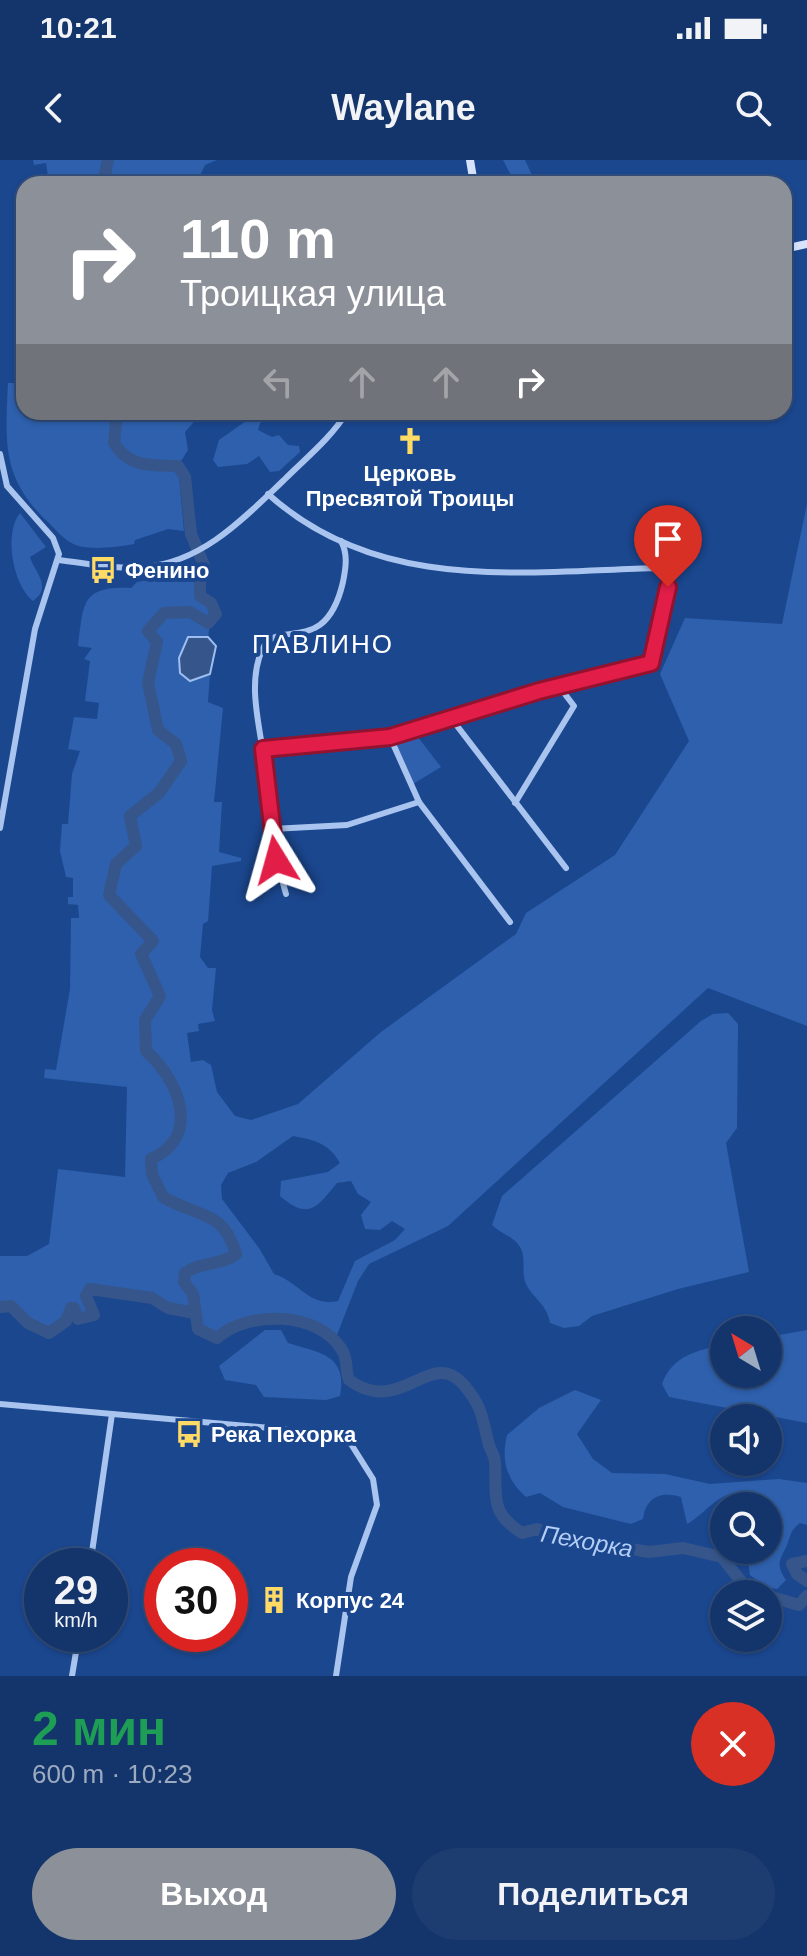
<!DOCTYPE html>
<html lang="ru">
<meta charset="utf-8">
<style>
:root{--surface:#14356b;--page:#1d3d71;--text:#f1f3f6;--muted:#9dabc1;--line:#33507e;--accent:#8c9099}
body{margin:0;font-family:Helvetica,sans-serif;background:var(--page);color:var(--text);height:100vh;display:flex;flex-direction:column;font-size:30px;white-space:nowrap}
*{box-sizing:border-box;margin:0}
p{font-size:26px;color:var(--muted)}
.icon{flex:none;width:44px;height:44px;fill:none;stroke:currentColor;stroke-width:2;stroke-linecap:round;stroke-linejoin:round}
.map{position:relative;height:1516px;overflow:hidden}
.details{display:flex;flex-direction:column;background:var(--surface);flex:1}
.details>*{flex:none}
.hud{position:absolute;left:16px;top:16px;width:776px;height:244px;border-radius:24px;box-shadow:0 2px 6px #0004,0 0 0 2px var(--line);background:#8c9099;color:#fff;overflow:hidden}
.needle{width:52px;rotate:322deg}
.tools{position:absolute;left:710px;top:1156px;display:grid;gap:16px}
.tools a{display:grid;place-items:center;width:72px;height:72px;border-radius:50%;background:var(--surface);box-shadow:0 2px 6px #0004,0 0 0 2px var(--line);font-size:40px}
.speed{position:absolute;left:24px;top:1388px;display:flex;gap:16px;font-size:40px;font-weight:700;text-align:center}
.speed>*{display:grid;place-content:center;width:104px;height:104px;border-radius:50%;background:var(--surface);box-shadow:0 2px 6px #0004,0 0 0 2px var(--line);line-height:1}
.speed small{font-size:20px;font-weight:400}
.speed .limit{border:12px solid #d22;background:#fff;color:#111}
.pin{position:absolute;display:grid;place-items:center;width:68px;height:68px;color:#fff;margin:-82px -34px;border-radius:50% 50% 50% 0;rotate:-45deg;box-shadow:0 0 8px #0007}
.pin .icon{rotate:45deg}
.me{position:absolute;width:88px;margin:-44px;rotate:352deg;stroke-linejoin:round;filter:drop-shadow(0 0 6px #0008)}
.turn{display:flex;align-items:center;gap:28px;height:168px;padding:0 32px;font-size:36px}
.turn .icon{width:104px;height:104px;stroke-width:2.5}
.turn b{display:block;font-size:56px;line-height:68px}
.lanes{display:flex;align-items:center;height:76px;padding:0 32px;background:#0003;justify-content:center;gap:40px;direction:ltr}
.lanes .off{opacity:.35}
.round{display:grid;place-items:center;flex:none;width:84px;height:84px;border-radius:42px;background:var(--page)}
.summary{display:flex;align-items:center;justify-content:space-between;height:136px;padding:0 32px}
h1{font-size:48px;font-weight:800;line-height:60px;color:#1e9e55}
.button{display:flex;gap:16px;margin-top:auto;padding:16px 32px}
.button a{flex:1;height:92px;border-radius:48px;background:var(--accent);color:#fff;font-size:32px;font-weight:800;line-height:92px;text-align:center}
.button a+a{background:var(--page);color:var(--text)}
.status{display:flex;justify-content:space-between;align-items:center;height:56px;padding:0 40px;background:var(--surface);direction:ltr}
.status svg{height:22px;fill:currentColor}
header{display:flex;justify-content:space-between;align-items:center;height:104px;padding:0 32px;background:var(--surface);font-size:36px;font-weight:800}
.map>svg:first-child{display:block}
</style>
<div class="status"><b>10:21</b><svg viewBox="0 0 49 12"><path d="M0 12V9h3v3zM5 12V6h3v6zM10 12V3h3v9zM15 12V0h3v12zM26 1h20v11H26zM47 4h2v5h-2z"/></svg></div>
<header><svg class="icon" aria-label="back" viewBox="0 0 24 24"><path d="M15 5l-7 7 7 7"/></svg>Waylane<svg class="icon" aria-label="search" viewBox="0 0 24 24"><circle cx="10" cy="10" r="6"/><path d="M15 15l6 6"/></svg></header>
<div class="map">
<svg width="807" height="1516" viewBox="0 0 807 1516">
<rect width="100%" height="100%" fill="#1b478f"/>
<g fill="#2e60ad" fill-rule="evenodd">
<path d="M33 0H217L205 5 196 24H49L46 3 34 5Z"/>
<path d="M503 0H525L532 15 515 23Z"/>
<path d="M8 223H24V252H197L199 256 185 272 188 290 178 306 184 371 168 369 135 380 134 384C117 387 96 390 79 386 68 384 58 372 50 364 2 319 5 286 8 223Z"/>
<path d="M245 252H288L287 259 276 262 271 258 260 263 258 270 272 277 279 275 288 285 299 286 300 292 279 311 270 312 259 296 247 304 218 307 213 300 219 280 246 261Z"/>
<path d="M807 344V866L708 828 448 1066 369 1104 358 1121 335 1180 306 1160 240 1163 217 1178 198 1169 194 1153 168 1148 152 1138 90 1129 86 1136 94 1155 78 1159 71 1148 66 1161 49 1173 28 1163 11 1146 0 1147V1096H27L49 1084 58 1009 125 1017 127 927 44 918 45 909 56 910 70 829 71 758H79L78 745 68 744V737H73V718L66 717 60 691 62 664H68L72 614 80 591 68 589 74 557 97 559 99 543 85 541 90 501 84 499 92 488 78 486C84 444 80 426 131 428L137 422 186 413 198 400C203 413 194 419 196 432 198 442 208 444 212 452L208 477 186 479 179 500 190 521 210 514 208 542 223 548 214 642H222L219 692 241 698V701L212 706 208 761 203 764 200 797 208 808H216L212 850 215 861 198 864 199 871 187 873 191 902 203 900 211 905 217 932 235 956 251 960 298 944 381 872 516 774 526 753 615 695 689 581 660 514 685 458 782 464ZM293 976C314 980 329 983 340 1003L328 1012 281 1021 280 1036C309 1061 317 1047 337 1023L351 1021 358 1034 371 1042 361 1055 365 1069 380 1070 392 1061 405 1069 395 1080 355 1101 338 1141C308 1147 300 1122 274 1114L259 1088 222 1039 221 1025 228 1013 256 1002Z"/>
<path d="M20 353 46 387 30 397C35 413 53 427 33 441 12 424 4 372 20 353Z"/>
<path d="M414 572 441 607 413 624 396 585 400 577Z"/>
<path d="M728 853 738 864 737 968 726 983 749 1112 678 1129 592 1156 579 1166 564 1168 550 1163C547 1145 536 1141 527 1126 519 1112 529 1096 517 1083 511 1076 500 1073 492 1065L502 1036 701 861 713 854Z"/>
<path d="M265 1170H281L288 1183C319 1193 348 1194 340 1236L326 1240 264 1237 256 1225 225 1220 219 1206Z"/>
<path d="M807 1170V1263L669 1237 662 1224C672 1196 697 1190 724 1185V1214H768V1177Z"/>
<path d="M575 1230 601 1240 577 1274 593 1299 612 1313 665 1314 710 1324 779 1319 807 1323V1365L800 1363C790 1371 791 1374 787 1385 780 1400 775 1404 786 1420L777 1429 766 1427 750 1415 748 1401 735 1390H768V1346H740L742 1332C716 1333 708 1352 687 1364L681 1337C661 1331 646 1337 643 1359L631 1364 563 1347 540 1333 526 1337C506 1319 501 1300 507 1275L539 1248Z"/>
</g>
<path fill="#36568b" stroke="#9cbef0" stroke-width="2" d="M188 477H208L216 486 210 514 190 521 180 513 179 498Z"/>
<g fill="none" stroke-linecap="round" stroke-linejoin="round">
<g stroke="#36568b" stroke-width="12">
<path d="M103 24 108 0"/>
<path d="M117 252 114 283C129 308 152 305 178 306L185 317 191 374 206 410 200 421V436L211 443 216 454 208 463 190 452 164 453 148 471 157 482 148 523 158 570 176 584 181 601 159 633 130 656 136 686 116 704 109 735 153 781 141 794 160 836 145 860 146 891C179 920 202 976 151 999L152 1014 163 1037C199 1058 223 1049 236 1094 221 1106 201 1101 185 1113L184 1122 193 1134 198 1169 217 1178C249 1150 318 1151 342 1190 348 1198 345 1210 349 1220 401 1258 430 1187 463 1224 483 1247 482 1258 489 1285 491 1291 495 1296 495 1303 497 1337 489 1352 522 1373L537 1369 576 1380 649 1392 683 1388 722 1397 743 1424 762 1434"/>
<path d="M0 1147 11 1146 28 1163 49 1173 66 1161 71 1148H74L78 1159 94 1155 86 1136 90 1129 152 1138 168 1148 195 1153"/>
<path d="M807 1401 792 1404 797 1414 807 1421"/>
<path d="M768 1436 799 1445 807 1436"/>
</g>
<g stroke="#a9c4ee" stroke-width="6">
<path d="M0 294 7 326 53 378 59 394 35 469 0 668"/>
<path d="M58 400C86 403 116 410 145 407 203 402 244 358 284 320 306 298 331 278 347 252"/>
<path d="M451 558 566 708"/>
<path d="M390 577 419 642 510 762"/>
<path d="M263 589 390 577 539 531 651 503 672 412 656 408C520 412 378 433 268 334"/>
<path d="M515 643 574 546 558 525"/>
<path d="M272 669 347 665 419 642"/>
<path d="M286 734C273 690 270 646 264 600 260 566 247 524 262 490 276 456 325 500 343 422 346 407 348 394 341 381"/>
<path d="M0 1244 281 1269 330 1275 351 1284 373 1319 377 1345 351 1417 336 1516"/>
<path d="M90 1406 112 1254"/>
<path d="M72 1516 79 1474"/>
</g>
<g stroke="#d6e3fa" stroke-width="8">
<path d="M470 0 474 24"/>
<path d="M784 89 807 84"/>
</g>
</g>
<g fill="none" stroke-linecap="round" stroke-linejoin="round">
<g stroke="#92132f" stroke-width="20">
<path id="route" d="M276 700 263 589 390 577 539 531 651 503 668 427"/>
</g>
<use href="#route" stroke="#e11d48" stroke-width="14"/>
</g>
<defs>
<g id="church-bare" transform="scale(2.16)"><path d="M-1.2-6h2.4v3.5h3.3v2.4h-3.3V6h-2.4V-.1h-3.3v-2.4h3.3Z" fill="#ffdb66" stroke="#1b478f" stroke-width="2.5" paint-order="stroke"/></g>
<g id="bus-bare" transform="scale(2.16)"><path d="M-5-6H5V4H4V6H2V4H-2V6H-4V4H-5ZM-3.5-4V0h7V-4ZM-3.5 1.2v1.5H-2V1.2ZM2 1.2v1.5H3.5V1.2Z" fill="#ffdb66" stroke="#1b478f" stroke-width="2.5" paint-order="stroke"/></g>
<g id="building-bare" transform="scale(2.16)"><path d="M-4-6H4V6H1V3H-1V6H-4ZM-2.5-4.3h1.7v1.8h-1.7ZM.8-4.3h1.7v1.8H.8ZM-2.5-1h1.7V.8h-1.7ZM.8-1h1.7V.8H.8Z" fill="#ffdb66" stroke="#1b478f" stroke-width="2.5" paint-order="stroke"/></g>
</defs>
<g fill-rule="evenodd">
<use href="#church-bare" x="410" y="281"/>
<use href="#bus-bare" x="103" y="410"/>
<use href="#bus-bare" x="189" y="1274"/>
<use href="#building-bare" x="274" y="1440"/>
</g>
<g text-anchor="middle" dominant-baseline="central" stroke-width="8" stroke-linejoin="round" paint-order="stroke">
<g font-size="22" font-weight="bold" fill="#fff" stroke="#1b478f" text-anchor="start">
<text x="410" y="313" text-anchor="middle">Церковь<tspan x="410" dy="25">Пресвятой Троицы</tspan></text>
<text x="125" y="410">Фенино</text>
<text x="211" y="1274">Река Пехорка</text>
<text x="296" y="1440">Корпус 24</text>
</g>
<g font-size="24" font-style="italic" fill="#b5cef5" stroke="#1b478f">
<text transform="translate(587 1381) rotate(10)">Пехорка</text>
</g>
<g font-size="26" letter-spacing="2" fill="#fff" stroke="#1b478f">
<text x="323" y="484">ПАВЛИНО</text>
</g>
</g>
</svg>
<div class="tools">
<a><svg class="needle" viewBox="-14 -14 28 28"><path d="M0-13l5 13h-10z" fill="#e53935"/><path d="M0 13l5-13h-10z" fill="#9dabc1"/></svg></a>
<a><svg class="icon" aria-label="sound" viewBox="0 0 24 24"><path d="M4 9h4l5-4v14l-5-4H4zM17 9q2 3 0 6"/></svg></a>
<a><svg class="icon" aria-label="search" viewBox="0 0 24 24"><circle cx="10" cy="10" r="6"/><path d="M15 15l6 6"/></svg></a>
<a><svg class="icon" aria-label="layers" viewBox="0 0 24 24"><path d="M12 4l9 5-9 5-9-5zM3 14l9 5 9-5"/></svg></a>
</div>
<div class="speed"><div>29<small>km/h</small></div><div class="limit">30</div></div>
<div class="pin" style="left:668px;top:427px;background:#d93025"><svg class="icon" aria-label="arrive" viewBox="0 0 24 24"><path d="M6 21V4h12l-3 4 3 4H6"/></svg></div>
<svg class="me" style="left:276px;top:700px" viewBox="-20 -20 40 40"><path d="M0-17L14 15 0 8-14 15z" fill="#e11d48" stroke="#fff" stroke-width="4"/></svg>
<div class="hud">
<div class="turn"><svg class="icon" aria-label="right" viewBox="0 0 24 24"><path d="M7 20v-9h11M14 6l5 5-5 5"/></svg><div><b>110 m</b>Троицкая улица</div></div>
<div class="lanes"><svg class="icon off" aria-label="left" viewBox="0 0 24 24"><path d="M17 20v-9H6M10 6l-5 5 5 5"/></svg><svg class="icon off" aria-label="ahead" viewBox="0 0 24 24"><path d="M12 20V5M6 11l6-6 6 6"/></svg><svg class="icon off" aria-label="ahead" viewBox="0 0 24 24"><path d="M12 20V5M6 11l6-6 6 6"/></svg><svg class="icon" aria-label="right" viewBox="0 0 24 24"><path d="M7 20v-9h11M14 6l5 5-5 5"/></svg></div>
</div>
</div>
<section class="details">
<div class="summary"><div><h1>2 мин</h1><p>600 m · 10:23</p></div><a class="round" style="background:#d93025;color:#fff"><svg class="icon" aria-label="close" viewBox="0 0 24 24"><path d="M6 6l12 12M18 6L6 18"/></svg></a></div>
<div class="button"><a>Выход</a><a>Поделиться</a></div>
</section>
